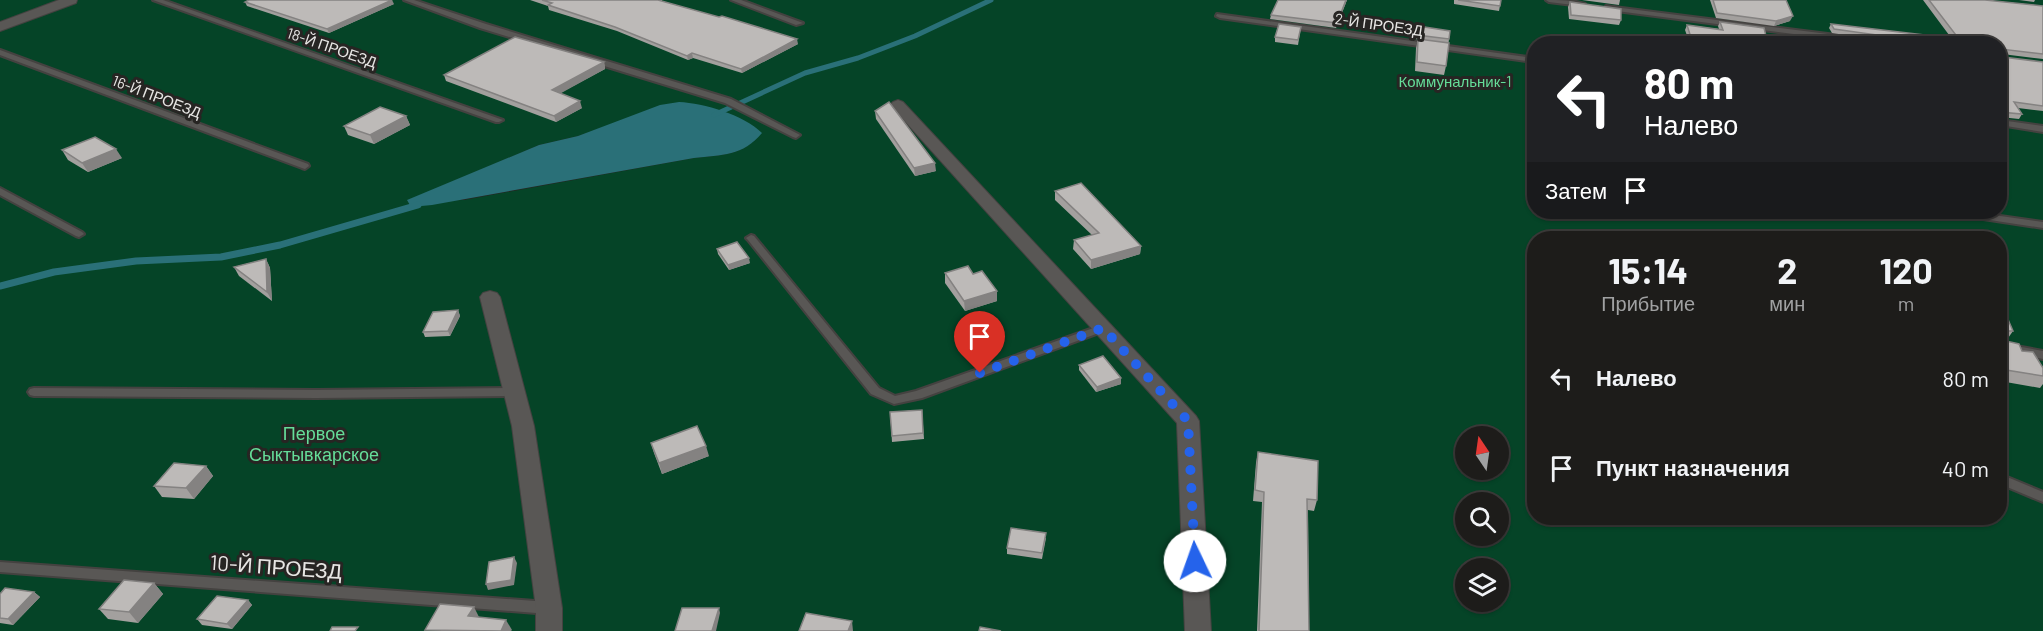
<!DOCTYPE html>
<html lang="ru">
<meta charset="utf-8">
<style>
:root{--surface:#1d1c1a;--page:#2a2927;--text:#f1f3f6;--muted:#a0a1a2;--line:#3b3a39}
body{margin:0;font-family:Barlow,sans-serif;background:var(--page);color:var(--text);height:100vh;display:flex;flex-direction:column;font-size:22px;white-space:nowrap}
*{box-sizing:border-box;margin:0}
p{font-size:20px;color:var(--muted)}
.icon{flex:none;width:33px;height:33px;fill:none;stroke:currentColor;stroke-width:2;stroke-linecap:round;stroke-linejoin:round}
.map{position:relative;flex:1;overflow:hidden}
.details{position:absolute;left:1527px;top:231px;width:480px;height:294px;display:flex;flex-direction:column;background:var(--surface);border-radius:24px;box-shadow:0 2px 4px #0004,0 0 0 2px var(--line)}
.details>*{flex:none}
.guide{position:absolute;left:1527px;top:36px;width:480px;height:183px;border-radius:24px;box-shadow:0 2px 4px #0004,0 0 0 2px var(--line);background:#202124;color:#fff;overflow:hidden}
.needle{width:39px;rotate:347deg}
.controls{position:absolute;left:1455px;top:426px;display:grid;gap:12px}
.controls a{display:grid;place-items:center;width:54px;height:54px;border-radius:50%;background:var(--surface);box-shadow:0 2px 4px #0004,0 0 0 2px var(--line);font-size:30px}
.pin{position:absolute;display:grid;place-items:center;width:51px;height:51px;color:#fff;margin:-62px -26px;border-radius:50% 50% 50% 0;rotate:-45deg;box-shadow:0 0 6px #0007}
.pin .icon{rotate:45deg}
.me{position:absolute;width:66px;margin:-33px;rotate:357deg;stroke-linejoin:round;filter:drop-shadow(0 0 4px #0008)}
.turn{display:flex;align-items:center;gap:21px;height:126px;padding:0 18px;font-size:27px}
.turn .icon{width:78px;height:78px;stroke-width:2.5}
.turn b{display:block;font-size:42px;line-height:51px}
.then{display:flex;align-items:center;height:57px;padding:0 18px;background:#0003;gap:12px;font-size:22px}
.eta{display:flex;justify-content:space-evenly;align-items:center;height:102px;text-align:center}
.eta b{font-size:36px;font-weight:700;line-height:42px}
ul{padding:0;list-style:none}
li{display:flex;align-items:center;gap:18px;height:90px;padding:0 18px}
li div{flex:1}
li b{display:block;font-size:22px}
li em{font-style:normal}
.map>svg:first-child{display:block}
</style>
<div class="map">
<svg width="2043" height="631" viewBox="0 0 2043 631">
<rect width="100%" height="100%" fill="#272523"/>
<path fill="#054427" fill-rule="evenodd" d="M0 0H2043V631H0ZM1534 44H2000V212H1534ZM610 125 761 133C743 156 721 155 694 158L464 200 407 201 539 145 578 136ZM1534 238H2000V518H1534ZM1466 436H1498V470H1466ZM1466 502H1498V536H1466ZM1466 568H1498V602H1466Z"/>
<path fill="#2a7078" d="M679 102C704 103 744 115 762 133 743 156 722 155 694 158L432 205 411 207 407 200 539 145 578 136 660 105Z"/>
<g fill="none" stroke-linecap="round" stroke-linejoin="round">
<path stroke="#2a7078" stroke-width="5" d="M714 115 805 73 858 58 915 36 991 0"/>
<path stroke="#2a7078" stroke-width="7" d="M0 286 54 272 136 261 221 257 280 245 418 205"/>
<g stroke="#444240" stroke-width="4">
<g id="service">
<path d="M153 0H163L503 120 499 122H496Z"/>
<path d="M404 0H414L486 24 731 99 800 135 796 138 793 137 725 103 480 28Z"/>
<path d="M731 0H741L803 23 796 25Z"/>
<path d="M1546 0C1558 0 1573 0 1585 4L1581 6 1549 2Z"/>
<path d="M1606 6 1892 42 1895 44H1871L1609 10H1606Z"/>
<path d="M1217 14 1534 58V62L1220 18 1216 16Z"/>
<path d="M0 50 308 164 309 166 305 169 302 168 0 55Z"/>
<path d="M2000 120 2043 126V132L2000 125Z"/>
<path d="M0 188 82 232 84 234 79 237 76 236 0 195Z"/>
<path d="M1952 212H1972L2043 222V228L1957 215Z"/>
<path d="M751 235 754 236 879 388 895 396 916 391 1099 326 1103 325 1108 328 1107 330 922 398 894 404 871 394 748 240 746 238Z"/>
<path d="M2000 343 2043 351V359L2000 350Z"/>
<path d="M34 388 316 390 515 388 519 389 521 392 519 395 515 396 316 398 34 396 30 395 28 392 30 389Z"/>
<path d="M2000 474 2043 492V502L2000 484Z"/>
<path d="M0 562 549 602 554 604 556 608 554 612 549 614 0 572Z"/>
</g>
</g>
<g stroke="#444240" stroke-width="2">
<g id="minor">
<path d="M59 0H77L76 3 0 31V22Z"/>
<path d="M898 100 903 102 1196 416 1199 421 1211 631H1185L1177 423 893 108 890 105 893 102Z"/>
<path d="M490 291 497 293 500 297 534 426 562 608V631H536V608L512 426 480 297 483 293Z"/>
</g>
</g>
<use href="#service" fill="#595755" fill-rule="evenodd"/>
<use href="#minor" fill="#595755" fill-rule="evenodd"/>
</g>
<g fill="#a3a09e">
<path d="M530 0H662V1L798 44 742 73 693 58 688 60 617 31 549 10 548 6Z"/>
<path d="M1347 0 1336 28 1270 19 1271 15Z"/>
<path d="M1454 0H1501L1499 11 1454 4Z"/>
<path d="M1582 0H1620L1619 5Z"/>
<path d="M1710 0H1786L1790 21 1774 26 1716 18Z"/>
<path d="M1923 0H1985L2043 6V59L2002 54 2003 57 2043 62V111L2018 108 2022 114 2019 119 2000 117V44H1838L1837 42 1839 37 1873 42H1891L1832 33 1829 28 1831 24 1952 39Z"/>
<path d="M2019 0H2035L2034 2Z"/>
<path d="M245 2 394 4 329 33 247 6Z"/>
<path d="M1570 2 1621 20 1619 25 1569 19 1568 7Z"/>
<path d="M1720 22 1768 44H1690L1685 30 1687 25 1719 29 1718 26Z"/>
<path d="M1418 26 1449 39 1446 66 1444 75 1415 71 1416 48 1418 40 1416 39Z"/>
<path d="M1301 27 1298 45 1275 42V37Z"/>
<path d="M604 62 605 69 560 93 582 108 556 122 446 81 444 75Z"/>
<path d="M875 111 936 171 915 176 876 119Z"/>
<path d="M406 116 410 125 374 144 348 135 344 126Z"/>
<path d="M62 150 122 158 88 172 68 160Z"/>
<path d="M1055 191 1141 246 1140 254 1091 269 1073 249 1074 240 1092 235 1055 200Z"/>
<path d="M717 249 750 263 729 270 718 254Z"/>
<path d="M266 259 270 268 272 301 239 276 234 267Z"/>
<path d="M945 273 997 301 965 311 945 283Z"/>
<path d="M2000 301 2013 331 2006 341 2022 351 2043 368V384L2040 388 2000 381Z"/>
<path d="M458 310 460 316 450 336 425 337 423 332Z"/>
<path d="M1079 365 1121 378V384L1096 392 1079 370Z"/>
<path d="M922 410 924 439 892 442 890 412Z"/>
<path d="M651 443 709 456 662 474 654 453Z"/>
<path d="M1258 452 1317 500 1314 511 1308 510 1309 631H1257L1262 502 1253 501 1256 463Z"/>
<path d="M206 466 213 476 194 499 162 497 154 486Z"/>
<path d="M1046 538 1042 559 1007 554V548Z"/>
<path d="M154 583 163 594 138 623 108 619 99 609Z"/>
<path d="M34 592 40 597 13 625 0 623V594Z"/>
<path d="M248 600 252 605 232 629 202 625 197 619Z"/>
</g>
<g fill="#848281">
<path d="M392 0 394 4 329 33 327 29Z"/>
<path d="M1346 0H1347L1336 28 1337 23Z"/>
<path d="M1793 16 1790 21 1774 26 1776 21Z"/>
<path d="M797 39 798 44 742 73 741 69Z"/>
<path d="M692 53 693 58 688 60 687 56Z"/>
<path d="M604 62 605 69 554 97 552 90Z"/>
<path d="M580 101 582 108 556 122 554 116Z"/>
<path d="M406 116 410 125 374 144 370 135Z"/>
<path d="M116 149 122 158 88 172 82 163Z"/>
<path d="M935 163 936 171 915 176 914 168Z"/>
<path d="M1141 246 1140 254 1091 269V260Z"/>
<path d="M749 258 750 263 729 270 728 265Z"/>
<path d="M266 259 270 268 272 301 267 292Z"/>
<path d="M997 291V301L965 311 964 301Z"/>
<path d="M458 310 460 316 450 336 448 331Z"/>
<path d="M1121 378V384L1096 392 1097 387Z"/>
<path d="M706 446 709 456 662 474 659 463Z"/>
<path d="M206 466 213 476 194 499 186 488Z"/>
<path d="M514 557 517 563 514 585 488 590 486 584Z"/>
<path d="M154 583 163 594 138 623 129 612Z"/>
<path d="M34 592 40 597 13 625 8 619Z"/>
<path d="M248 600 252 605 232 629 227 624Z"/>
<path d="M474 607 479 617 468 616Z"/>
<path d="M719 608 720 613 716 631H712Z"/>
<path d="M506 620 512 630 511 631H501Z"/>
<path d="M852 621 853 631H848Z"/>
</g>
<g fill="#bdbab8" stroke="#848281" stroke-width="1.5">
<path d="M249 0H392L327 29 245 2Z"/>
<path d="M542 0H658L719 17 722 16 797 39 741 69 692 53 687 56 615 27 548 5 552 3Z"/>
<path d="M1278 0H1346L1337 23 1271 15Z"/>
<path d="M1458 0H1501L1500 6Z"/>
<path d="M1713 0H1786L1793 16 1776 21 1717 13Z"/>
<path d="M1929 0H1985L2043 6V54L2001 49 2003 57 2043 62V106L2014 102 2022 114 2000 112V44H1843L1839 37 1873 42H1897L1899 38 1834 29 1831 24 1959 39Z"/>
<path d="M1570 2 1621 9V20L1571 15Z"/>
<path d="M1720 22 1764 28 1768 44H1693L1687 25 1723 30Z"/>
<path d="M1279 24 1301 27 1298 40 1275 37Z"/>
<path d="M1418 26 1450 31 1449 39 1417 35Z"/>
<path d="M515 37 604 62 552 90 580 101 554 116 444 75Z"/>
<path d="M1418 39 1449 43 1446 66 1417 62Z"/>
<path d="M889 102 935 163 914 168 875 111Z"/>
<path d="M380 107 406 116 370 135 344 126Z"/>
<path d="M95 137 116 149 82 163 62 150Z"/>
<path d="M1081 183 1141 246 1091 260 1074 240 1099 233 1055 191Z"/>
<path d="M737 242 749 258 728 265 717 249Z"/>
<path d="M266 259 267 292 234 267Z"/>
<path d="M968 266 973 274 982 271 997 291 964 301 945 273Z"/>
<path d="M2000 301 2013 331H2006V341L2019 344 2022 351 2033 352 2043 368V376L2000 369Z"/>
<path d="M458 310 448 331 423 332 433 312Z"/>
<path d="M1103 356 1121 378 1097 387 1079 365Z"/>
<path d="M922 410 923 433 892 436 890 412Z"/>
<path d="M697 426 706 446 659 463 651 443Z"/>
<path d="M1258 452 1318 461 1317 500 1307 499 1309 631H1259L1264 492 1255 490Z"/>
<path d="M174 463 206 466 186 488 154 486Z"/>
<path d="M1011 528 1046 533 1042 553 1007 548Z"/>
<path d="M514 557 511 580 486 584 489 562Z"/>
<path d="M124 580 154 583 129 612 99 609Z"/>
<path d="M5 588 34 592 8 619 0 618V594Z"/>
<path d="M217 596 248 600 227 624 197 619Z"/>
<path d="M440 604 474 607 468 616 506 620 501 631 425 630Z"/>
<path d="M682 608H719L712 631H675Z"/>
<path d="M806 613 852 621 848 631H799Z"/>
<path d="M332 627H358L355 631H330Z"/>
<path d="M980 627 1001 631H979Z"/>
</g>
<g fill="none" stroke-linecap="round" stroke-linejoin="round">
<path stroke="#2563eb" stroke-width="10" stroke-dasharray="0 18" d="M980 373 1103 328 1188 421 1195 561"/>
</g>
<g text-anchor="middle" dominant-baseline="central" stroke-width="6" stroke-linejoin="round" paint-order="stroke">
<g font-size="15" fill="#e7e6e4" stroke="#272523">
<text transform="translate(1379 24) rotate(8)">2-Й ПРОЕЗД</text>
<text transform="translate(332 47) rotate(19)">18-Й ПРОЕЗД</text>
<text transform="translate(157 96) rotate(21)">16-Й ПРОЕЗД</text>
</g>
<g font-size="15" fill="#65dd99" stroke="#272523">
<text x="1455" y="81">Коммунальник-1</text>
</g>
<g font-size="18" fill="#65dd99" stroke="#272523">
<text x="314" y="433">Первое<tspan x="314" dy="21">Сыктывкарское</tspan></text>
</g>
<g font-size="21" fill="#e7e6e4" stroke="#272523">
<text transform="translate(276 566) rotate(4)">10-Й ПРОЕЗД</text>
</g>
</g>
</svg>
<div class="controls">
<a><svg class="needle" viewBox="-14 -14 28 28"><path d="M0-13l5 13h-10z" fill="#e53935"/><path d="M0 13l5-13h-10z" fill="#a0a1a2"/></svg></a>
<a><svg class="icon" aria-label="search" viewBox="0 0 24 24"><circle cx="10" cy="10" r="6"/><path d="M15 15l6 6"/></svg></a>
<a><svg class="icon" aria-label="layers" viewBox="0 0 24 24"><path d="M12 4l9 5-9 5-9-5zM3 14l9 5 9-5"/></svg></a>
</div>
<div class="pin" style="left:980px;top:373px;background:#d93025"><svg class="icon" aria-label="arrive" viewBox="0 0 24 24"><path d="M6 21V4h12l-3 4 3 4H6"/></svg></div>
<svg class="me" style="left:1195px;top:561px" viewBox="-20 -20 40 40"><circle r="19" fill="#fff"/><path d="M0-13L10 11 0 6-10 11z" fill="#2563eb"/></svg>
<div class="guide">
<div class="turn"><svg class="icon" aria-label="left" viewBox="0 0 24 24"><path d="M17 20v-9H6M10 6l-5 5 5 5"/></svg><div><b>80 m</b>Налево</div></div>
<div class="then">Затем<svg class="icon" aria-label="arrive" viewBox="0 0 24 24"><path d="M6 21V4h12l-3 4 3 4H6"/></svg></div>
</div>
<section class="details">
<div class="eta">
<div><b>15:14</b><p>Прибытие</p></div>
<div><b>2</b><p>мин</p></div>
<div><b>120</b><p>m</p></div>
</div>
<ul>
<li><svg class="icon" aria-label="left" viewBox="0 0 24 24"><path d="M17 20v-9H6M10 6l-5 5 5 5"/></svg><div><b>Налево</b></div><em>80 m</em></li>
<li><svg class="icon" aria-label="arrive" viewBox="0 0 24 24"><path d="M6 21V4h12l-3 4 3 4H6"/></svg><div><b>Пункт назначения</b></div><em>40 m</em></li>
</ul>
</section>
</div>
